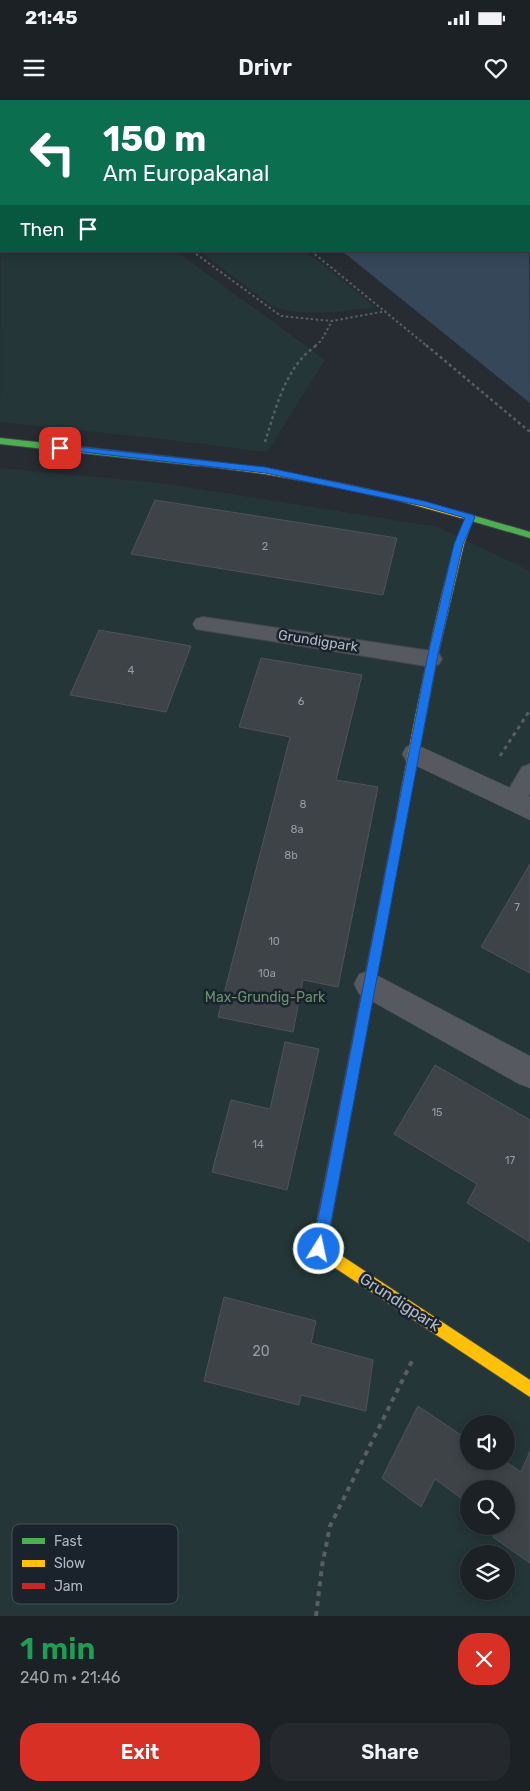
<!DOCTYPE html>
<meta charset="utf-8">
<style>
:root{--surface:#1c2126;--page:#25292e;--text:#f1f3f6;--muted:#a0a3a7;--line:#3a3e43;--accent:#d93025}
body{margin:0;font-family:Rubik,sans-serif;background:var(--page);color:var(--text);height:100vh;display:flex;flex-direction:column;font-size:19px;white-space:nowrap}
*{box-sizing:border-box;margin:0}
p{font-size:16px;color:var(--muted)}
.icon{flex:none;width:28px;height:28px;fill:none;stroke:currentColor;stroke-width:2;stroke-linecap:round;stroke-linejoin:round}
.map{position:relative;height:1516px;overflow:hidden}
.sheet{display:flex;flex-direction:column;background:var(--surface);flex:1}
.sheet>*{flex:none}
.banner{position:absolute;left:0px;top:0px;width:530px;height:152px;box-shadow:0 2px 12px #0003,0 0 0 1px var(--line);background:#0b6e4f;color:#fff;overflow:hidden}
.fabs{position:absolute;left:460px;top:1315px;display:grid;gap:10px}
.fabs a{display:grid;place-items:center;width:55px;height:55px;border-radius:50%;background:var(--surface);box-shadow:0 2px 12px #0003,0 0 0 1px var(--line);font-size:25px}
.pin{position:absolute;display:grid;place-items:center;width:42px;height:42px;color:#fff;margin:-21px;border-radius:10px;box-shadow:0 2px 8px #0006}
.me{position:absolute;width:55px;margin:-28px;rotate:10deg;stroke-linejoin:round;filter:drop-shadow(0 0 4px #0008)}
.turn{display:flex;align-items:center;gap:18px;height:105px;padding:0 20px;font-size:22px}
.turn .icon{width:65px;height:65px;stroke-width:2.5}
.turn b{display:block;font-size:35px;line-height:42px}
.then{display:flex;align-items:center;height:48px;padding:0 20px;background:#0003;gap:10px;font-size:19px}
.round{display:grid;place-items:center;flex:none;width:52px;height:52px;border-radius:20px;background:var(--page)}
.head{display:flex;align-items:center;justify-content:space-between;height:85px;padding:0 20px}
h1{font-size:30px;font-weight:600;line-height:38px;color:#1e9e55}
.button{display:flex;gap:10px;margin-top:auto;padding:10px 20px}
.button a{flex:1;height:58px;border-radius:20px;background:var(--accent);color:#fff;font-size:20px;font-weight:600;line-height:58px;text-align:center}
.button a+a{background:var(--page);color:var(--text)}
.status{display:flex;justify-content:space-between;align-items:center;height:35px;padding:0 25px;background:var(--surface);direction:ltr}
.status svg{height:14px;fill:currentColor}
header{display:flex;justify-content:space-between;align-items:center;height:65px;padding:0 20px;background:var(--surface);font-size:22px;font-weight:600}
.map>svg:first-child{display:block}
</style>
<div class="status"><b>21:45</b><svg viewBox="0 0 49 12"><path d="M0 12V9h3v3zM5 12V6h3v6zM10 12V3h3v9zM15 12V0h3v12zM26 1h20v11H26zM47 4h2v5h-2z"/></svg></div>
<header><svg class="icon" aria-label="menu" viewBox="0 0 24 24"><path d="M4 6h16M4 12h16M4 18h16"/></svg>Drivr<svg class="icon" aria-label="heart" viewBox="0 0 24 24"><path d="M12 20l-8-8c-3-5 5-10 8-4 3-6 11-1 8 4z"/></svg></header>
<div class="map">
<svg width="530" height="1516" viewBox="0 0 530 1516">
<rect width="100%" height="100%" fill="#262c32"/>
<g fill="#243637" fill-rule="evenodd">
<path d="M1 14V151H176L325 260 267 352 154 338 0 322Z"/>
<path d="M199 151H306L375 207C345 211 300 218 272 206Z"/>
<path d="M0 368 169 384 438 427 530 471V1516H0ZM469 1324H506V1361H469ZM469 1389H506V1426H469ZM469 1454H506V1491H469Z"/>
</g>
<g fill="#36475a">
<path d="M154 0H355L357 1H155Z"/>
<path d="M529 116 530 303 342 151H529Z"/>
</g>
<g fill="#3e4348" stroke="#4e5359">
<path d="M155 400 397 438 383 495 131 454Z"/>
<path d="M99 530 191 546 166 612 70 595Z"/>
<path d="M261 558 362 575 336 680 378 687 338 887 303 880 293 932 218 917 290 637 239 627Z"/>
<path d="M530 764V873L481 847Z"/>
<path d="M285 942 319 949 287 1090 212 1072 231 1000 270 1009Z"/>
<path d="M435 965 530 1020V1142L467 1103 477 1084 394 1034Z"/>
<path d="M224 1197 316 1221 311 1243 373 1260 366 1311 301 1295 299 1305 204 1281Z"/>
<path d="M418 1306 461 1335 462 1332 469 1336V1361H505L521 1372 530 1351V1463L493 1437 498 1426H506V1389H469V1404L435 1379 421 1407 382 1378Z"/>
</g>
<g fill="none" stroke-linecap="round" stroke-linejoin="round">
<g stroke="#44484c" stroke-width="2">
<g id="lane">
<path d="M203 517 432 551 439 554 442 559 439 564 432 567 196 529 193 524 196 519Z"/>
<path d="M530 664V693L521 708 513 710 505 708 502 701 522 667Z"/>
</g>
</g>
<g stroke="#44484c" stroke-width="1">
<g id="street">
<path d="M415 644 530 697V720L406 661 402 654 406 647Z"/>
<path d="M369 871 530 956V988L519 984 359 894 354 884 359 874Z"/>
</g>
</g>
<g stroke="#44484c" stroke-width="2">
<g id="fast">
<path d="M465 0H472L473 1H466Z"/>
<path d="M0 338 199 360 203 363 199 366 0 344Z"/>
<path d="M461 412 530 432V438L458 417V413Z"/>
</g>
</g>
<g stroke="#44484c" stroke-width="2">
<g id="slow">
<rect x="529" y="35" width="1" height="5"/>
<path d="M199 360C289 371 377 389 464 413L465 415 461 418 396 400 331 386 265 374 196 365V361Z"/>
<path d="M470 414 474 417 464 444 437 559 406 718 405 721H397L396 718C403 681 450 422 470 414Z"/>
<path d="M325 1109 330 1111 332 1116 327 1146 530 1280V1297L314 1154 312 1149 318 1116 320 1111Z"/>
</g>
</g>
<g stroke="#44484c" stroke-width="2">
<g id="jam">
<path d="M509 0H516L517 1H510Z"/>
<path d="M401 714 405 715 406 718 332 1116 330 1121 325 1123 320 1121 318 1116 396 718 397 715Z"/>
</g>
</g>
<g stroke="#595e64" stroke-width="2" stroke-dasharray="2.5 2.5" stroke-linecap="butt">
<path d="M385 0 387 1"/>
<path d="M278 1 283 0"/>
<path d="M192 151 281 216 332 221 386 211"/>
<path d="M311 151 427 246"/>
<path d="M315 246 321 241 332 221"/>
</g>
<g stroke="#595e64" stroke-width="2.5" stroke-dasharray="3 3" stroke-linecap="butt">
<path d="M426 245 530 332"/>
<path d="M265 342C274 314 282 281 302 258 306 253 312 249 317 245"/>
</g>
<path stroke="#595e64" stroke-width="3" stroke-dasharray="4 4" stroke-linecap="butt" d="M500 656 530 610"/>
<path stroke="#595e64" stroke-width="4" stroke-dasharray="5 5" stroke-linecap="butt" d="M316 1516 322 1466 330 1426 413 1259"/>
<use href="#lane" fill="#565a60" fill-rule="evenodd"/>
<use href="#street" fill="#565a60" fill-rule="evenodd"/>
<use href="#fast" fill="#4caf50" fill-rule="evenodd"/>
<use href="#slow" fill="#ffc107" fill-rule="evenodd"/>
<use href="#jam" fill="#c62828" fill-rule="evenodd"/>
</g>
<path fill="#1a73e8" stroke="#114b97" d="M60 345 265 367 424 401 473 415 475 417 463 444 437 559 326 1149 324 1154 319 1156 314 1154 312 1149 427 559 454 444 465 418 423 406 265 373 57 349 56 348Z"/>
<g text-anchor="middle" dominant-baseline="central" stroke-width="5" stroke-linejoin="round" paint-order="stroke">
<g font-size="11" fill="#939ba4">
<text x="265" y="446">2</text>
<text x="131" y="570">4</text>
<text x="301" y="601">6</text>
<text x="303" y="704">8</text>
<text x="297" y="729">8a</text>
<text x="291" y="755">8b</text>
<text x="517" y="807">7</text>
<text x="274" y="841">10</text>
<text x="267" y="873">10a</text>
<text x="437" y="1012">15</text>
<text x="258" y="1044">14</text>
<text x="510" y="1060">17</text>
</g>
<g font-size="14" fill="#afb8c3" stroke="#1a222b">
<text transform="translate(318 541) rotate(9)">Grundigpark</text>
</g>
<g font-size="14" fill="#699270" stroke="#1a222b">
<text x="265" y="897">Max-Grundig-Park</text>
</g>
<g font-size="14" fill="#939ba4">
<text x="261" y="1251">20</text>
</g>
<g font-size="16" fill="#afb8c3" stroke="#1a222b">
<text transform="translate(400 1202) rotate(33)">Grundigpark</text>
</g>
</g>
<rect x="12" y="1424" width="166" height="80" rx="8" fill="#1a222b" stroke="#474f59" stroke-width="1"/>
<rect x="22" y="1438" width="23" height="6" fill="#4caf50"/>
<rect x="22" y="1460" width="23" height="7" fill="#ffc107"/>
<rect x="22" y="1483" width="23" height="6" fill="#c62828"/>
<g font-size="14" fill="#afb8c3">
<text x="54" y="1446">Fast</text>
<text x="54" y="1468">Slow</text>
<text x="54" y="1491">Jam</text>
</g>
</svg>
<div class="fabs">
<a><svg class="icon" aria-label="sound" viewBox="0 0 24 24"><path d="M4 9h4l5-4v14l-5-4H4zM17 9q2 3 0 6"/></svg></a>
<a><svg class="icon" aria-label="search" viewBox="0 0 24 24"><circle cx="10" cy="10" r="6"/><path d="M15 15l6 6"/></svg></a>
<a><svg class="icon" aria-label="layers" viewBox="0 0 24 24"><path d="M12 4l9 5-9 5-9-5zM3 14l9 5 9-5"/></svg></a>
</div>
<div class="pin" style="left:60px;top:348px;background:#d93025"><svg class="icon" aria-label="arrive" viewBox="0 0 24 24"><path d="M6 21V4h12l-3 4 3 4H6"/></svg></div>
<svg class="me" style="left:319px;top:1149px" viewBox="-20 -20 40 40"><circle r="17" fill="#1a73e8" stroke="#fff" stroke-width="3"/><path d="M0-11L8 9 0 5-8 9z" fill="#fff"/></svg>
<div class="banner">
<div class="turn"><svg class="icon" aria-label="left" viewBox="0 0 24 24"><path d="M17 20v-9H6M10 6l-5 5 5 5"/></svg><div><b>150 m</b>Am Europakanal</div></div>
<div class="then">Then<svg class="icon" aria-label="arrive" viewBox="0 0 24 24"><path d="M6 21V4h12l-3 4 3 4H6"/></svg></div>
</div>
</div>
<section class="sheet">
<div class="head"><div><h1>1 min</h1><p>240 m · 21:46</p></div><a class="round" style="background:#d93025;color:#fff"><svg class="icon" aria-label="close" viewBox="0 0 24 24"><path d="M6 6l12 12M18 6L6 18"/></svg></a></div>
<div class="button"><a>Exit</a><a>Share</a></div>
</section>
